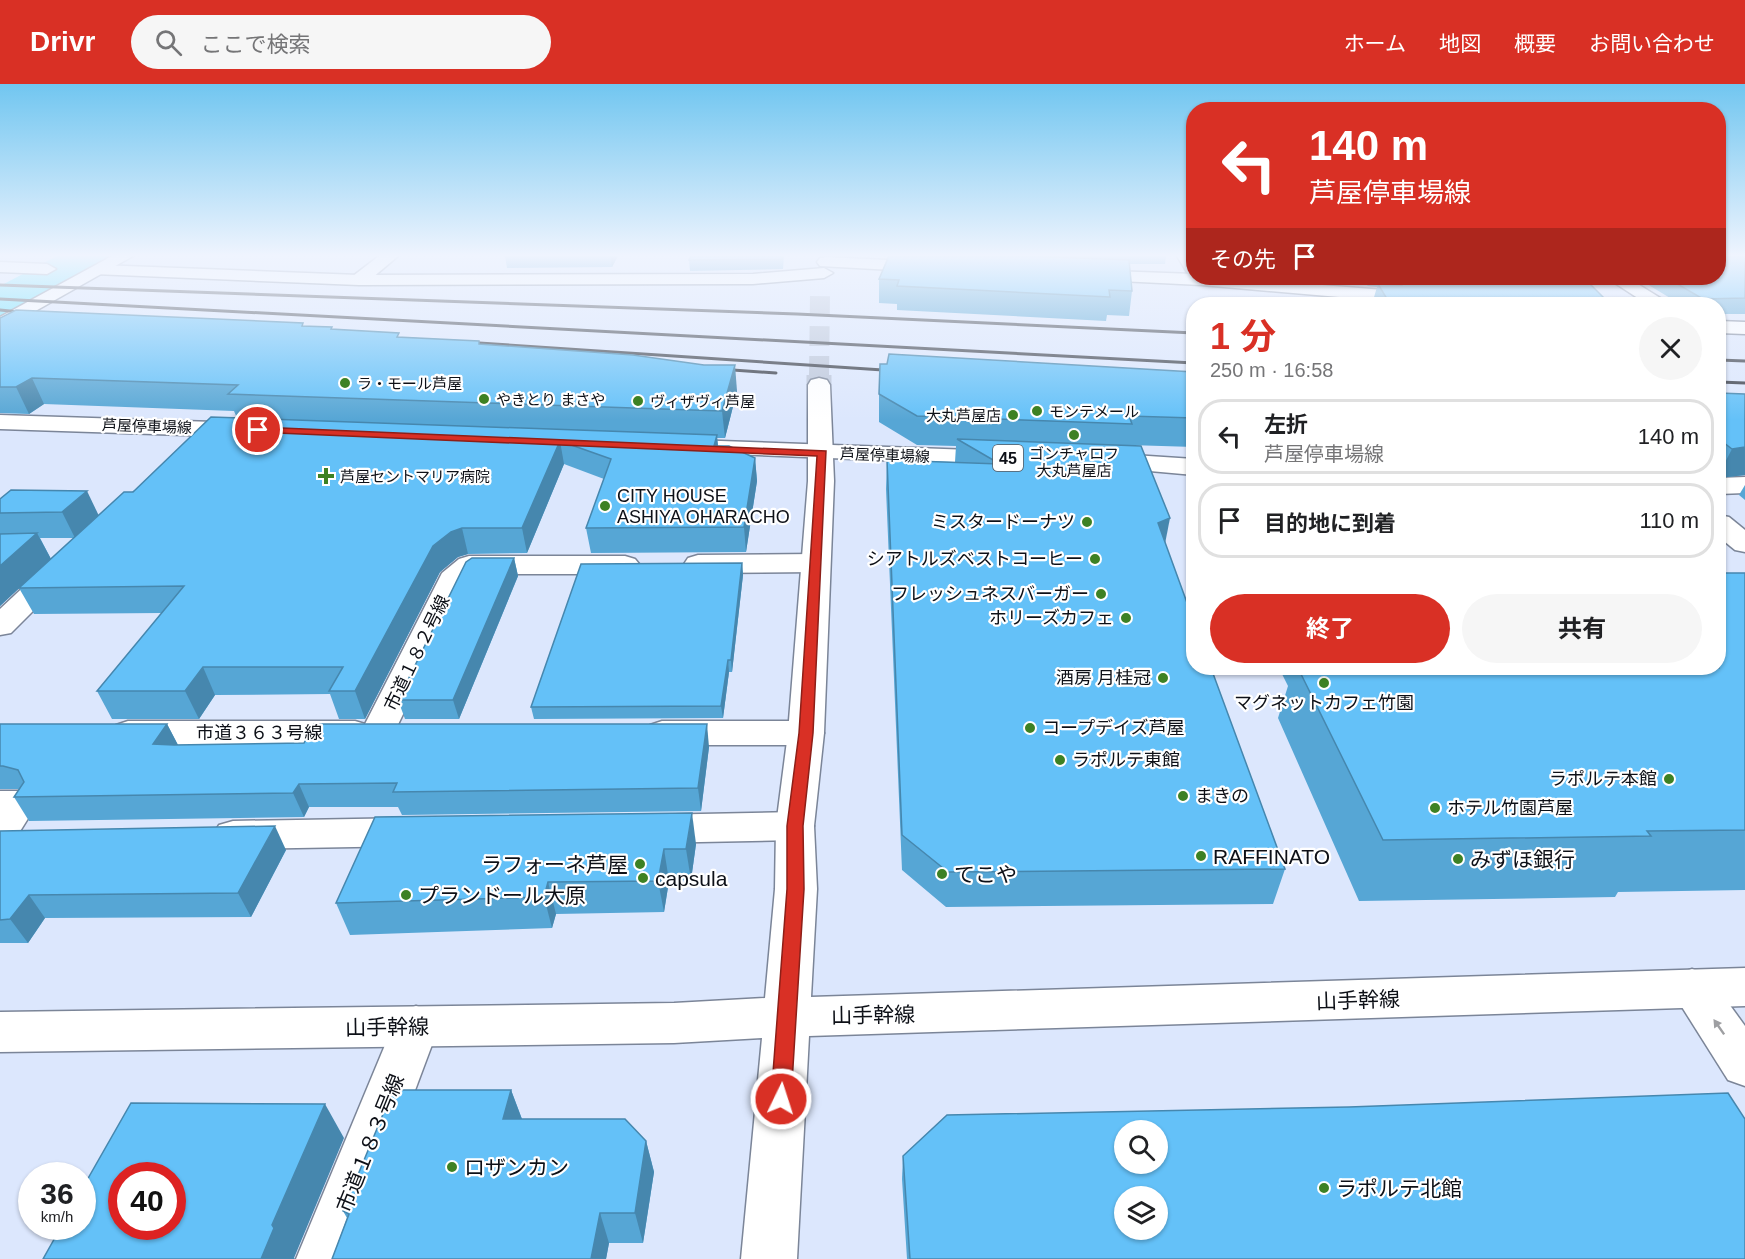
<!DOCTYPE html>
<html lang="ja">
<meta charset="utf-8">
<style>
:root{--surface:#fff;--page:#f6f6f6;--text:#202124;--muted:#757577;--line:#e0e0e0;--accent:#d93025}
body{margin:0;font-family:Helvetica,"Noto Sans JP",sans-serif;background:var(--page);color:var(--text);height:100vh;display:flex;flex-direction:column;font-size:22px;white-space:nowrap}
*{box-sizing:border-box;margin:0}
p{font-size:20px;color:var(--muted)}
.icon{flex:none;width:33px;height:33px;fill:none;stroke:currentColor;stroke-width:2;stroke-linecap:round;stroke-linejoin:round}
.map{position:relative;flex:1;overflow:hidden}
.details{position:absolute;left:1186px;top:213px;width:540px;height:378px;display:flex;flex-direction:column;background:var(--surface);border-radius:24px;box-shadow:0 2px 4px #0004}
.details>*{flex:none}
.top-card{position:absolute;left:1186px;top:18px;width:540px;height:183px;border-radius:24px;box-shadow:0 2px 4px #0004;background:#d93025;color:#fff;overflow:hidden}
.buttons{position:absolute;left:1114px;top:1036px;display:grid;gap:12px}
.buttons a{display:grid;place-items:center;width:54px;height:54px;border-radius:50%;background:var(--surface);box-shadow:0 2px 4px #0004;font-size:30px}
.speed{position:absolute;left:18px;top:1078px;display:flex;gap:12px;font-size:30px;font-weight:700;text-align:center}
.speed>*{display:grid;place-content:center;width:78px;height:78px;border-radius:50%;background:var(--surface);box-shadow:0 2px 4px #0004;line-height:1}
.speed small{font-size:15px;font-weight:400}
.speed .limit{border:9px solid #d22;background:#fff;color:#111}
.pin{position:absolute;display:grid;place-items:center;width:51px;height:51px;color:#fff;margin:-26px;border:3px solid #fff;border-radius:50%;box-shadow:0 2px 6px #0007}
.me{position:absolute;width:66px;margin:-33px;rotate:4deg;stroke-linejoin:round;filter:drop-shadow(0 0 4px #0008)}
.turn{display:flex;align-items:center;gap:21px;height:126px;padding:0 24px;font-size:27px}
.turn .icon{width:78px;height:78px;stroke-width:2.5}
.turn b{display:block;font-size:42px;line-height:51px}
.then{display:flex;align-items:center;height:57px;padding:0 24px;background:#0003;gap:12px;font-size:22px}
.round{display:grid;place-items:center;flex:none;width:63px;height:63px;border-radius:32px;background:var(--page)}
.summary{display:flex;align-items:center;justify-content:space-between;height:102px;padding:0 24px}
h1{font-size:36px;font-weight:700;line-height:45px;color:var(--accent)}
.primary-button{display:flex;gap:12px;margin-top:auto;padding:12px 24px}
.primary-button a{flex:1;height:69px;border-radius:36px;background:var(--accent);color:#fff;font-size:24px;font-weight:700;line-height:69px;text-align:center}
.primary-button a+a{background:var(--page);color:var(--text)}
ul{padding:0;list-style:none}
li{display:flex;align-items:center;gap:18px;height:75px;margin:0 12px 9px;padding:0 12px;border:3px solid var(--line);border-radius:24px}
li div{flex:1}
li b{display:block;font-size:22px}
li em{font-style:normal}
header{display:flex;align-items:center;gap:36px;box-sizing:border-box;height:84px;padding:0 30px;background:var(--accent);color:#fff}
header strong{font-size:28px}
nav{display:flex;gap:33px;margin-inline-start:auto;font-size:21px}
.search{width:420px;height:54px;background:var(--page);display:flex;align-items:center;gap:15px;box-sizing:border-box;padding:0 21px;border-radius:33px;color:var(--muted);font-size:22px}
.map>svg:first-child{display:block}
</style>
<header>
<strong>Drivr</strong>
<div class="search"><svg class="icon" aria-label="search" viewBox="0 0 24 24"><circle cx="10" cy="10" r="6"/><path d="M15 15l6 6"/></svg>ここで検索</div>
<nav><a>ホーム</a><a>地図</a><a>概要</a><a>お問い合わせ</a></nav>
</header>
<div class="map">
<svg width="1745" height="1175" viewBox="0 0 1745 1175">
<rect width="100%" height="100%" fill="#dce7fd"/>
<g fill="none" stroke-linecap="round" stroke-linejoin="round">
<path fill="#60e2fc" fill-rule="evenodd" d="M57 172H111L104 181 17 231 0 235V202Z"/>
<path stroke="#bdc7da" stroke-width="20" stroke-dasharray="20 10" stroke-linecap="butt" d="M819 292 820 210"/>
<path stroke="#bdc7da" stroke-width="25" stroke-dasharray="25 12" stroke-linecap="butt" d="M819 301V291"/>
<g stroke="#7b8598" stroke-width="3">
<g id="minor">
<path d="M379 172H398L365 200H353L350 196 353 192Z"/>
<path d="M1177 172H1193L1194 191 1188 190Z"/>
<path d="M0 178 47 180 56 185 47 190 0 188Z"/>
<path d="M816 470 826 473 830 479 826 485 816 488 698 489 688 486 684 480 688 474 698 471Z"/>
<path d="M469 472H625L635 475 640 481 635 487 625 490H475L469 494 390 657C378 661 368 657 355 661H128L116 657 110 649 116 641 128 637H355L365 640 442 489 459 475Z"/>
<path d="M59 476 69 479 74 485 69 491 11 549 0 551V525L49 479Z"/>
<path d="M662 637H806L818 641 824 649 818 657 806 661H662L650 657 644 649 650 641Z"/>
<path d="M0 707H18L31 710 37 720 14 757 0 761Z"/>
<path d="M795 728 809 732 814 742 809 752 795 756 650 759 636 755 631 745 636 735 650 731Z"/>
<path d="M412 734 426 738 432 748 426 758 412 762 233 765 219 761 213 751 219 741 233 737Z"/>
<path d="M1692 885 1708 891 1745 942V1002L1728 996 1670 904 1676 891Z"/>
<path d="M416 922 432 928 439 942 352 1175H296L393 942 400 928Z"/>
</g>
</g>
<g stroke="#7b8598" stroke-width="3">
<g id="tertiary">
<path d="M826 173 929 178 938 183 929 188 820 182 817 178 820 174Z"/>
<path d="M100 181 359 191 753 190 824 184 833 189 824 194 753 200 359 201 94 190 91 186Z"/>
<path d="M1085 186 1194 190V194H1236L1481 214 1491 220H1420L1201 201 1079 195 1076 191 1079 187Z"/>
<path d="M1607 194H1628L1670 220H1647Z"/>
<path d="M1719 237 1745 238V250L1719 249Z"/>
<path d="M819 294 827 296 830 301 834 397 824 649 814 742 817 805 811 913 1745 884V922L809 952 797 1175H741L762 954 674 959 0 968V928L674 919 765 914 775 805 776 742 788 649 808 397V301L811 296Z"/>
<path d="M1745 393V409L1719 410V394Z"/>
<path d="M1719 431 1729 433 1745 446V468L1735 466 1719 453Z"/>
</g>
</g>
<g stroke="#7b8598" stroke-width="3">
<g id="primary">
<path d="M112 172H133L0 247V233Z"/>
<path d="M0 331 245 339 253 341 257 346 253 351 245 353 0 345Z"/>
<path d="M692 356 1000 367 1009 369 1012 374 1009 379 1000 381 683 368 680 363 683 358Z"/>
<path d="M1103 369 1194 375V391L1094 382 1090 377 1094 372Z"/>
</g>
</g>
<use href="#minor" fill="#fff" fill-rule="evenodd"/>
<use href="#tertiary" fill="#fff" fill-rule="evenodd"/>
<use href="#primary" fill="#fff" fill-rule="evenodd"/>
<g stroke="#3d424c" stroke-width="3">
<path d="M0 201 797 230 1194 249"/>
<path d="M0 215 1194 279"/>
<path d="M0 226 30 229"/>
<path d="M464 258 898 287"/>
<path d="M1719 276 1745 277"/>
<path d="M719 285 776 289"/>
<path d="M1719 298 1745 299"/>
</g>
</g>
<g fill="#56a6d5" fill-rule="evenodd">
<path d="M505 172H618L612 183 507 184Z"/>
<path d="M691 172H784L783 185 690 187 689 176Z"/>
<path d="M872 172H1166L1165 180H1129L1132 207 1129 232 1107 231 1106 237 897 226V220L879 219V195L888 172Z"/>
<path d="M1745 172V230H1719V220H1680L1637 194H1719Z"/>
<path d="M1358 194H1584L1610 220H1372L1377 203 1368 202Z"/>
<path d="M0 234 303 242 400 253 479 257V260L737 307 725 354H717L718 362 755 374 757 397 746 468 591 469 586 444 604 395 564 380 527 469 468 470 458 473 440 488 365 635H339L330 610 215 611 199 635H112L97 607 162 529 34 530 19 504 0 522V415L99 431 237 334 234 327 44 320 29 330 0 329ZM40 454H74L51 475Z"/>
<path d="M1194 288V363L1129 361V362L1285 785 1273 820 946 823 902 786 886 405 887 376 955 378 956 362 917 361 879 338V310Z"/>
<path d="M1719 309 1745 310V391L1719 394Z"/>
<path d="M1745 401V416L1739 411Z"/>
<path d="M514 474 518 492 459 635H405L398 616Z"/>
<path d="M742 479 743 491 732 588H729L723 634 534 635 531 623Z"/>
<path d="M1745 489V806L1618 808 1615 813 1359 817 1278 634 1288 602 1279 584H1719Z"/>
<path d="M0 640H167L178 661 709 663 701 727 402 731 398 723H309L304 733 29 737 14 713 19 705H0Z"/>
<path d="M0 747 286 766 251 833 45 834 28 859H0Z"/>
<path d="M696 760 691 796 669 797 664 828 556 830 552 844 350 851 336 819Z"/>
<path d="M511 1006 522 1035 646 1057 654 1088 643 1159H609L606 1175H332L347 1134 343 1127Z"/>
<path d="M903 1072 1745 1175H907L902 1095Z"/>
</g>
<g fill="#4687ae">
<path d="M610 172H618L612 183Z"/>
<path d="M735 281 737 307 725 354 722 327Z"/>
<path d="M32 294 44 320 29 330 16 303Z"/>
<path d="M717 351 719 375 714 362Z"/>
<path d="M560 357 564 380 527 469 522 444Z"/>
<path d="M1745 363V391L1719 394V390L1732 365Z"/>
<path d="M755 374 757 397 746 468 744 443Z"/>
<path d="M87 407 99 432 75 454 62 428Z"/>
<path d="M1170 434 1164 465 1158 439Z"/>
<path d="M462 444 468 470 458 473 440 488 365 635 355 607 433 462 451 448Z"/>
<path d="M37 449 51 475 0 522V482Z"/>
<path d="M514 474 518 492 459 635 453 616Z"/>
<path d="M742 479 743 491 732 588 731 576Z"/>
<path d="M728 576 729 588 723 634 721 622Z"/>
<path d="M203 583 215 611 199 635 185 607Z"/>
<path d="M167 640 179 663 153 660Z"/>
<path d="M707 640 709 663 701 727 698 704Z"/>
<path d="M299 700 309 723 304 733 293 709Z"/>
<path d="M692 729 696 760 691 796 686 765Z"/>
<path d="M275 742 286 766 251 833 238 809Z"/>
<path d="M664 765 669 797 664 828 658 797Z"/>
<path d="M548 798 556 830 552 844 544 813Z"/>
<path d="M29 811 45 834 28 859 10 835Z"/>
<path d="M511 1006 523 1038 503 1035Z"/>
<path d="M325 1020 344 1054 294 1174 295 1175H261L272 1141Z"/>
<path d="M646 1057 654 1088 643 1159 635 1129Z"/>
<path d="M600 1129 609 1159 606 1175H591Z"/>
</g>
<g fill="#64c1f8" stroke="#4687ae" stroke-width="1.5" fill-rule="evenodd">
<path d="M691 172H782V175L689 176Z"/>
<path d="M889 172H1029L1129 176 1132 207 1109 206 1110 213 897 202 899 196 879 195Z"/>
<path d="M1719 172H1745V214L1703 215 1667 194H1719Z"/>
<path d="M1498 194H1584L1610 220H1390L1378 200 1401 201 1394 195 1427 198H1499L1502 195Z"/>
<path d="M16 226 303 239 302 242 332 243 331 245 399 249 397 253 479 257V260L633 271 704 281H735L722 327 228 310 238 301 32 294 16 303H0V234Z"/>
<path d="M889 270 1194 288V334L1129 332 1132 340 917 332 879 310 880 280H887Z"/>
<path d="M1719 309 1745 310V363L1732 365 1719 355Z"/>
<path d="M211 333 717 351 714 362H729L755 374 744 443 586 444 611 375 560 357 522 444H462L451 448 433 462 355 607H329L343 583H203L185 607H97L184 502 19 504 124 408H133Z"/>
<path d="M957 355 1141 362 1170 434 1158 439 1194 538V584H1211L1285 785 948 788 902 751 887 376 1000 380Z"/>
<path d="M11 406 87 407 62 428 0 429V415Z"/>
<path d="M37 449 0 482V450Z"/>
<path d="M472 474H514L453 616H398L466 478Z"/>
<path d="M742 479 731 576H728L721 622 531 623 581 480Z"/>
<path d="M1719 489H1745V746L1647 747 1651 752 1383 756 1298 584H1719Z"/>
<path d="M0 640H167L153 660 174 661 304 659 314 640H707L698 704 393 708 397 699 299 700 293 709 14 713 24 698 18 686 3 682H0Z"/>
<path d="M692 729 686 765H664L658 797 548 798 544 813 336 819 375 733Z"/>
<path d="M275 742 238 809 29 811 10 835 0 836V747Z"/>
<path d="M393 1006H511L503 1035H625L646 1057 635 1129H600L591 1175H332L349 1130 343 1127Z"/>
<path d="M1728 1009 1745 1035V1175H910L903 1072 947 1031 1349 1023ZM1125 1047H1158V1080H1125ZM1125 1113H1158V1146H1125Z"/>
<path d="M131 1019 325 1020 272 1141 274 1144 261 1175H43L61 1143H82V1105ZM122 1092H172V1143H122Z"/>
</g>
<defs><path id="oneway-solid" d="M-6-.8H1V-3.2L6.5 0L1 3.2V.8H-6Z" transform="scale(1.5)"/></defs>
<use fill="#9e9fa2" href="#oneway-solid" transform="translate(1719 943) rotate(-125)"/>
<linearGradient id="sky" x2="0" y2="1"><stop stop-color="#71c6f0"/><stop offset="0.51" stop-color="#eff4fe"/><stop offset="1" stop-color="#eff4fe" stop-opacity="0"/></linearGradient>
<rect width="1745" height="336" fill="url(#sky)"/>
<path fill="#d93025" stroke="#8d1f18" stroke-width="1.5" d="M258 343 826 367 813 649 803 742 804 805 791 1015 788 1022 781 1024 774 1022 771 1015 787 805V742L799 649 817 372 254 348 253 346Z"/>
<g fill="#3d8124" stroke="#fff" stroke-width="2">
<circle cx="345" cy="299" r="6"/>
<circle cx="484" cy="315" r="6"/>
<circle cx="638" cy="317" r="6"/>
<circle cx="1037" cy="327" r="6"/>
<circle cx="1013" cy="331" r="6"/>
<circle cx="1074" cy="351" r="6"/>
<path d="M323 383h6v6h6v6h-6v6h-6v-6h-6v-6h6z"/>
<circle cx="605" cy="422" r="6"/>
<circle cx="1087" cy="438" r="6"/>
<circle cx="1095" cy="475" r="6"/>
<circle cx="1101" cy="510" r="6"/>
<circle cx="1126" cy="534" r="6"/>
<circle cx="1163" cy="594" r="6"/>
<circle cx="1324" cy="599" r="6"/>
<circle cx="1030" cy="644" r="6"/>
<circle cx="1060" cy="676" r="6"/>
<circle cx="1669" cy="695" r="6"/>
<circle cx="1183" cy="712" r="6"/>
<circle cx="1435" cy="724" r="6"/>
<circle cx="1201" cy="772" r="6"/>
<circle cx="1458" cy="775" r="6"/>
<circle cx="640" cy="780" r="6"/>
<circle cx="942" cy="790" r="6"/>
<circle cx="643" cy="794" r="6"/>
<circle cx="406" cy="811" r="6"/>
<circle cx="452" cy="1083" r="6"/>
<circle cx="1324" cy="1104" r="6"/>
</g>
<g text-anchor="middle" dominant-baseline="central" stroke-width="4.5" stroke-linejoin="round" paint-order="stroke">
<g font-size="15" fill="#0d1017" stroke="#fff" text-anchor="start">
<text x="357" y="299">ラ・モール芦屋</text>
<text x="496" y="315">やきとり まさや</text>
<text x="650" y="317">ヴィザヴィ芦屋</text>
<text x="1049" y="327">モンテメール</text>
<text x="1001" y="331" text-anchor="end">大丸芦屋店</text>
<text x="1074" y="369" text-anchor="middle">ゴンチャロフ<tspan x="1074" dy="17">大丸芦屋店</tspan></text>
<text x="340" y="392">芦屋セントマリア病院</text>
</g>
<g font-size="15" fill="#0d1017" stroke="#fff">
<text transform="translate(147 342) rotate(2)">芦屋停車場線</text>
<text transform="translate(885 371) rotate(2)">芦屋停車場線</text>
</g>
<rect fill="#fff" stroke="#56585d" stroke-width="1.5" x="993" y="361" width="30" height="26" rx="4.5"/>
<g font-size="16" font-weight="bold" fill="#0d1017">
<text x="1008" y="374">45</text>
</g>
<g font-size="18" fill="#0d1017" stroke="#fff" text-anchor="end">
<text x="617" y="412" text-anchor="start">CITY HOUSE<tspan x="617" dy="21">ASHIYA OHARACHO</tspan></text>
<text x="1075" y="438">ミスタードーナツ</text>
<text x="1083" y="475">シアトルズベストコーヒー</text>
<text x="1089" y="510">フレッシュネスバーガー</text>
<text x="1114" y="534">ホリーズカフェ</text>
<text x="1151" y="594">酒房 月桂冠</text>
<text x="1324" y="619" text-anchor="middle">マグネットカフェ竹園</text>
<text x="1042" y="644" text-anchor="start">コープデイズ芦屋</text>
<text x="1072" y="676" text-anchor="start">ラポルテ東館</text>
<text x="1657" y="695">ラポルテ本館</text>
<text x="1195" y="712" text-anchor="start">まきの</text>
<text x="1447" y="724" text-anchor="start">ホテル竹園芦屋</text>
</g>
<g font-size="18" fill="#0d1017" stroke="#fff">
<text transform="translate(417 569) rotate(-64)">市道１８２号線</text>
<text x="259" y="649">市道３６３号線</text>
</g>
<g font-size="21" fill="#0d1017" stroke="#fff" text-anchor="start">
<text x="1213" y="772">RAFFINATO</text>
<text x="1470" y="775">みずほ銀行</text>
<text x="628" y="780" text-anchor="end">ラフォーネ芦屋</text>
<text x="954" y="790">てこや</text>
<text x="655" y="794">capsula</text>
<text x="418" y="811">プランドール大原</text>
<text x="464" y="1083">ロザンカン</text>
<text x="1336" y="1104">ラポルテ北館</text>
</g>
<g font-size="21" fill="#0d1017" stroke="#fff">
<text transform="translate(1358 916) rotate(-2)">山手幹線</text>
<text transform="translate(873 931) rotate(-1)">山手幹線</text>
<text transform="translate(387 943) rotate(-1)">山手幹線</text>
<text transform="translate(370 1059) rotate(-68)">市道１８３号線</text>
</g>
</g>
</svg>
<div class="buttons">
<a><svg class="icon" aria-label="search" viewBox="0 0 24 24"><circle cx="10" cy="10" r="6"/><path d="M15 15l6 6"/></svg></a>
<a><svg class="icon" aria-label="layers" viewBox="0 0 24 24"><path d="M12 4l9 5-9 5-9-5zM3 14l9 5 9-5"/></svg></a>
</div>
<div class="speed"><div>36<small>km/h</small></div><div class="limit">40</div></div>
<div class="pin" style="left:258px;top:346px;background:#d93025"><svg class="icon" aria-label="arrive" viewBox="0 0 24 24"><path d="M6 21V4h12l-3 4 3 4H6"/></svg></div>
<svg class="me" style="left:781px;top:1015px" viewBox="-20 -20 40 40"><circle r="17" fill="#d93025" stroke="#fff" stroke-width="3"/><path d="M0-11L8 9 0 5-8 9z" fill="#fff"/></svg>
<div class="top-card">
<div class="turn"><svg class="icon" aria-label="left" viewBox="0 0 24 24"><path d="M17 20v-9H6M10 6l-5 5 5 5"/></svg><div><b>140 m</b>芦屋停車場線</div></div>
<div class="then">その先<svg class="icon" aria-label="arrive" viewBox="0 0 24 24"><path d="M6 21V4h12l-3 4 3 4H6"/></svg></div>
</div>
<section class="details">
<div class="summary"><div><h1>1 分</h1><p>250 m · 16:58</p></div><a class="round"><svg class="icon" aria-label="close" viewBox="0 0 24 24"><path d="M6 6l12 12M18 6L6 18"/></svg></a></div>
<ul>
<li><svg class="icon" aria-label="left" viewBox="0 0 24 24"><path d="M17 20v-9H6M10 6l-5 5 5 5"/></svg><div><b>左折</b><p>芦屋停車場線</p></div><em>140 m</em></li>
<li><svg class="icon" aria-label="arrive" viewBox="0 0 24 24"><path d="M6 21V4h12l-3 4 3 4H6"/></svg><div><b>目的地に到着</b></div><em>110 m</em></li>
</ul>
<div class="primary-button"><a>終了</a><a>共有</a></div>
</section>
</div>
